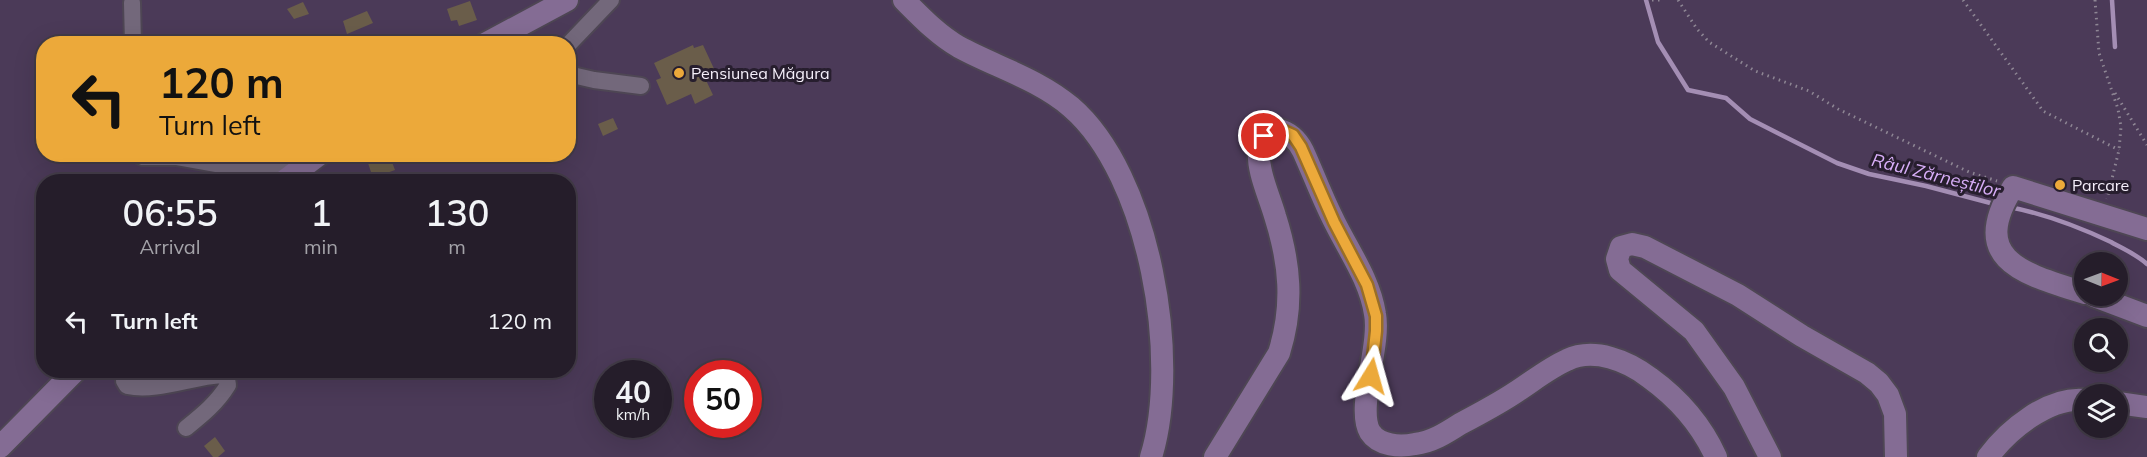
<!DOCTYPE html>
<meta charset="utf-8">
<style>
:root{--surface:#251d2a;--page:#312a36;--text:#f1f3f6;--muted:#a3a2a8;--line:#423b47}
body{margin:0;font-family:Mulish,sans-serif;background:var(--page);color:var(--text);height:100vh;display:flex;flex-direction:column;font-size:22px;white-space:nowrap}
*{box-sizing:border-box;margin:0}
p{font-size:20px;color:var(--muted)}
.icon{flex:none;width:33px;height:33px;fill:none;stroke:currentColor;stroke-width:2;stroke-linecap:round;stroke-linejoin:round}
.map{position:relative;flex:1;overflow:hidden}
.drawer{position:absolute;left:36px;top:174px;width:540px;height:204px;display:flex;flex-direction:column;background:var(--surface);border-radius:24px;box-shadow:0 6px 24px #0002,0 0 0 2px var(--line)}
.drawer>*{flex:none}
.banner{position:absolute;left:36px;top:36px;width:540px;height:126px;border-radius:24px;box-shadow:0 6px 24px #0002,0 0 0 2px var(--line);background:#eca93a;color:#111;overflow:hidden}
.needle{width:39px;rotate:91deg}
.controls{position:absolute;left:2074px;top:252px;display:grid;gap:12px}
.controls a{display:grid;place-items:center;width:54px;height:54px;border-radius:50%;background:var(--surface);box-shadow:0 6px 24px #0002,0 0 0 2px var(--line);font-size:30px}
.speed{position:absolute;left:594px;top:360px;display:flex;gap:12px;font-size:30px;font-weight:700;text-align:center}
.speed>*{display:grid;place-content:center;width:78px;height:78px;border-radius:50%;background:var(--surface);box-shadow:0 6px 24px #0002,0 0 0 2px var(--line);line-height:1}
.speed small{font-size:15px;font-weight:400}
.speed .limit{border:9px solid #d22;background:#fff;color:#111}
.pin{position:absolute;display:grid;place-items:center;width:51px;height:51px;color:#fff;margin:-26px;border:3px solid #fff;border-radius:50%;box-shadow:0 2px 6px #0007}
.me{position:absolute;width:66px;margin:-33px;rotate:8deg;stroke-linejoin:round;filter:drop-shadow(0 0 4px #0008)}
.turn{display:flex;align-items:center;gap:21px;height:126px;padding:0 24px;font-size:27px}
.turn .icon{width:78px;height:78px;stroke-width:2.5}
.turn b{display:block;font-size:42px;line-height:51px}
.eta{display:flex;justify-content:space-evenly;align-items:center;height:102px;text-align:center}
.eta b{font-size:36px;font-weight:600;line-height:42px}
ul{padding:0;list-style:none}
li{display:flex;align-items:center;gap:18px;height:90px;padding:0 24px}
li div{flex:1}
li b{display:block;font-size:22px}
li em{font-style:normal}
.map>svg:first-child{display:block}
</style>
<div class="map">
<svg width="2147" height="457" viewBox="0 0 2147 457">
<rect width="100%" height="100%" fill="#312738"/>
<path fill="#4b3a58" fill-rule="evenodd" d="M0 0H2147V457H0ZM44 44H568V154H44ZM44 182H568V370H44ZM2085 262H2118V296H2085ZM2085 328H2118V362H2085ZM608 374H658V424H608ZM698 374H748V424H698ZM2085 394H2118V428H2085Z"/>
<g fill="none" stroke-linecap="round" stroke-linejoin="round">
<g stroke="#a48eb4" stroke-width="4.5">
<path d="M1646 0 1658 42 1688 90 1726 98 1750 119 1837 163 1869 174 1926 186 1998 205"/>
<path d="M2112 0 2115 47"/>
<path d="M2009 207C2046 214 2077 226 2111 242 2123 249 2136 254 2147 264"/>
</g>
</g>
<g fill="#6a5d4a">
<path d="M470 1 477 20 459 26 457 20 451 21 447 9Z"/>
<path d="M303 2 309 14 294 19 287 9Z"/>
<path d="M367 11 373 23 347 34 343 21Z"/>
<path d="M693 45 694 48 703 45 716 73 705 78 713 95 695 104 691 94 667 105 656 80 661 78 654 63Z"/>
<path d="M613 118 618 129 603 136 598 124Z"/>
<path d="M373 154H389L395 170 373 178 368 163 375 161Z"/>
<path d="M215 437 225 451 218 457H213L204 446Z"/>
</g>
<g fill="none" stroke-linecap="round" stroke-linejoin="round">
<g stroke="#4e4654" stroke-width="20">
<g id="street">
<path d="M132 3 133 44"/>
<path d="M568 45 611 0"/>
<path d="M568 74 594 80 641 86"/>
<path d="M137 154 143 157H176L243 169 296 172"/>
<path d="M125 370 124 381 127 386C158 392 190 377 222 375L227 379 228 385C217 403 202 415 186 428"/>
</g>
</g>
<g stroke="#4e4654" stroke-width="26">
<g id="secondary">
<path d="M904 0C921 17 938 35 959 47 996 67 1038 79 1071 107 1150 175 1181 360 1151 457"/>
<path d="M485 44 567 0"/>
<path d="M283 182 320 154"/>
<path d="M2085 293C2025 274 1967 261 2013 187L2147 229"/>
<path d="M2094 296 2147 316"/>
<path d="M2118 403 2147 407"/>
<path d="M0 447 76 370"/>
<path d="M1215 457 1279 353C1294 305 1290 263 1275 216 1269 195 1257 171 1259 149 1263 118 1292 128 1303 151 1314 175 1323 200 1335 223 1350 253 1370 281 1375 314 1381 346 1356 408 1370 432 1379 446 1400 447 1415 444 1432 442 1446 433 1460 424 1479 414 1498 404 1516 392 1533 381 1549 368 1567 360 1594 347 1628 361 1650 378 1679 399 1701 424 1716 457"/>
<path d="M1770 457 1734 387 1694 331 1620 270 1617 259 1621 247 1632 244 1645 247 1738 295 1802 336 1867 373 1879 383 1888 395 1895 414 1896 457"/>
<path d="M1988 457C2008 430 2049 396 2085 400"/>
</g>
</g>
<g stroke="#8e8694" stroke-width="3" stroke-dasharray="1.5 4.5" stroke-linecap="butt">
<path d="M1652 0H1662"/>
<path d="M1678 0 1697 29 1709 42 1755 71 1809 91 1838 109 1969 172 1997 181"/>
<path d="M1963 0 2043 111 2119 150"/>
<path d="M2095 0 2099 53 2118 109 2121 127 2119 150 2107 199"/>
<path d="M2115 93 2147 145"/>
</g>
<use href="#street" stroke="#73687b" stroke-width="16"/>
<use href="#secondary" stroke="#846c94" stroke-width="22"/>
</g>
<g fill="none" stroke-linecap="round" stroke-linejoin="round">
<g stroke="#996e26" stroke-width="15">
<path id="route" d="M1264 136 1271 130H1282L1293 135 1301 147 1334 222 1367 285 1376 316V331L1371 376"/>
</g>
<use href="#route" stroke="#eca93a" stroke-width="10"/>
</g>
<g fill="#eca93a" stroke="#271e2e" stroke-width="2">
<circle cx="679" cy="73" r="6"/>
<circle cx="2060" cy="185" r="6"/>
</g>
<g text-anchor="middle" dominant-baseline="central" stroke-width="6" stroke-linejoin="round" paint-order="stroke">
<g font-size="16" fill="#f5effa" stroke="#271e2e" text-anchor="start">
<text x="691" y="73">Pensiunea Măgura</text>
<text x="2072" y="185">Parcare</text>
</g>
<g font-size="18" font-style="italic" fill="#d8aef8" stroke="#271e2e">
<text transform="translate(1936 175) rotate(14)">Râul Zărneștilor</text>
</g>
</g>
</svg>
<div class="controls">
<a><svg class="needle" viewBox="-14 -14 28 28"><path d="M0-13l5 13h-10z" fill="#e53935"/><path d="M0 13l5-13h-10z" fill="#a3a2a8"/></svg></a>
<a><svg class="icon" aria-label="search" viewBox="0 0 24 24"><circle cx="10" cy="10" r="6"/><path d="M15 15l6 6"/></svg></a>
<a><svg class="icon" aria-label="layers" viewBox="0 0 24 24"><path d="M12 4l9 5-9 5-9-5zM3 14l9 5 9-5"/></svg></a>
</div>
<div class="speed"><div>40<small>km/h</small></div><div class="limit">50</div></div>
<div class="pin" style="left:1264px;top:136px;background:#d93025"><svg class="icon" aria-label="arrive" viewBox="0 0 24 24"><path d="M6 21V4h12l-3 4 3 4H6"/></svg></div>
<svg class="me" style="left:1371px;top:376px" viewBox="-20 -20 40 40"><path d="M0-17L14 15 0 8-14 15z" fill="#eca93a" stroke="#fff" stroke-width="4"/></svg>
<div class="banner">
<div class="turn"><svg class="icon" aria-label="left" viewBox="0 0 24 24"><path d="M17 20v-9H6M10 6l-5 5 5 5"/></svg><div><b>120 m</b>Turn left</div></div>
</div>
<section class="drawer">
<div class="eta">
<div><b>06:55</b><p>Arrival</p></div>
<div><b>1</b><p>min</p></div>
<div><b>130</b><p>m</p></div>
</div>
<ul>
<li><svg class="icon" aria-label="left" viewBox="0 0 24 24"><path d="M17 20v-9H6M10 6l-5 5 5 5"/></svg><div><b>Turn left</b></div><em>120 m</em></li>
</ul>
</section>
</div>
